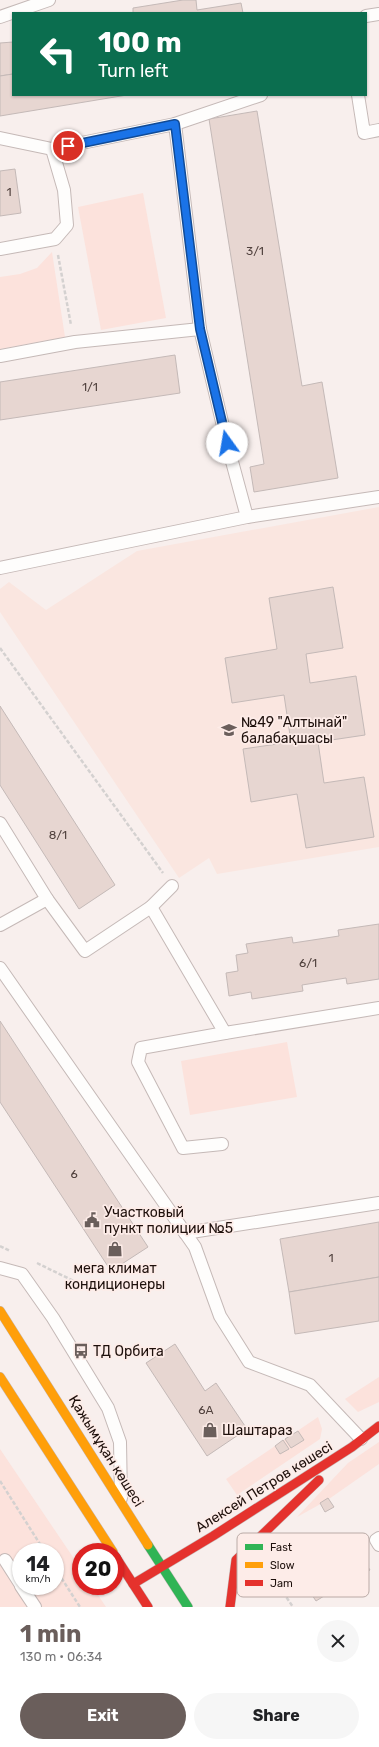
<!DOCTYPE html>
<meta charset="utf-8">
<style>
:root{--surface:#fff;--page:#f6f6f6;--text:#202124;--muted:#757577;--accent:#6a5e5b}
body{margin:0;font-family:Rubik,sans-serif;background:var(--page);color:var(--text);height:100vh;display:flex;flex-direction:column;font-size:15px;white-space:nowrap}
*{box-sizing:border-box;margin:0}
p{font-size:13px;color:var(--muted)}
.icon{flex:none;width:22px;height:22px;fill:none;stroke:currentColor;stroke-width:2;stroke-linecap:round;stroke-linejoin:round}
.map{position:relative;height:1607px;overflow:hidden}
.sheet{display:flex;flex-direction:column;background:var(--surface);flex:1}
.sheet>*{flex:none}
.guide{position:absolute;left:12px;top:12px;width:355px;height:84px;border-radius:0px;box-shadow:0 1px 3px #0004;background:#0b6e4f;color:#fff;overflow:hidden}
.speed{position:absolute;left:12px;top:1543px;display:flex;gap:8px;font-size:20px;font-weight:700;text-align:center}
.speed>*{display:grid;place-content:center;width:52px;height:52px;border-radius:50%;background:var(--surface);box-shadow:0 1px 3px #0004;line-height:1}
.speed small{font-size:10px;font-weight:400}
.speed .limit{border:6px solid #d22;background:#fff;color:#111}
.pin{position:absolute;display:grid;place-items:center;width:34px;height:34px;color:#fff;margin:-17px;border:2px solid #fff;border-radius:50%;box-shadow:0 1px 4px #0007}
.me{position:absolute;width:44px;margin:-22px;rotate:347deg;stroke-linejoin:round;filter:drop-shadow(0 0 3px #0008)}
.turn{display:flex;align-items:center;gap:14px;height:84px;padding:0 20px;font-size:18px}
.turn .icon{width:52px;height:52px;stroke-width:2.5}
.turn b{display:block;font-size:28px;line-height:34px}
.round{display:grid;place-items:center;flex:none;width:42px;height:42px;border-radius:21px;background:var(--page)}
.overview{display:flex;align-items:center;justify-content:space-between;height:68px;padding:0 20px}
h1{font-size:24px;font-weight:700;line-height:30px;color:var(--accent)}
.cta{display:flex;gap:8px;margin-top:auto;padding:8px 20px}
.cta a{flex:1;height:46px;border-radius:24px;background:var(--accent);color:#fff;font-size:16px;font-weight:700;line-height:46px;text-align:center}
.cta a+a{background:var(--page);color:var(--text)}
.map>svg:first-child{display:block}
</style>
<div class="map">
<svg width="379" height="1607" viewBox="0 0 379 1607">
<rect width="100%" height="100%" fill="#f8efed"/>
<path fill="#fae6e0" d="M379 507V847L217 874 209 858 179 878 0 612V589L9 582 46 610 137 551Z"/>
<g fill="#fce2dc" fill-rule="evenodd">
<path d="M143 193 166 318 101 330 78 207Z"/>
<path d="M52 252 65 337 0 349V277L20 274 37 268Z"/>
<path d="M287 1042 297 1097 190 1115 181 1061Z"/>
<path d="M379 1377V1402L358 1412 345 1399Z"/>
<path d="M318 1417 322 1429 320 1439 237 1495 226 1479Z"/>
<path d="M379 1442V1464L326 1501 297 1517 348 1463Z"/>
<path d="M0 1449 81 1569V1586H92L106 1607H0ZM21 1552H55V1586H21Z"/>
</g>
<g fill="#e7d6d1" stroke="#c4b9b7">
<path d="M183 0H196L197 10 241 3 243 13H133V8Z"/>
<path d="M13 42V74L0 76V43Z"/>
<path d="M13 74V95H127L0 116V76Z"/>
<path d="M257 111 302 386 322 382 338 478 254 492 250 467 264 464 209 119Z"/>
<path d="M15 169 21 213 0 216V171Z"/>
<path d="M175 355 180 393 0 420V382Z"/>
<path d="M333 587 343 648 306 654 310 683 356 676 365 735 318 742 324 783 364 777 374 837 306 848 297 794 251 802 243 749 291 742 284 695 232 703 225 658 277 649 269 598Z"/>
<path d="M0 706 115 885 79 909 0 785Z"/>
<path d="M379 924V979L347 984 346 978 302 985 303 991 252 999 251 992 229 996 226 973 238 971 236 955 248 953 246 944 292 937 293 943 339 936 338 930Z"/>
<path d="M0 1021 148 1247 111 1271 0 1102Z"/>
<path d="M379 1222V1277L289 1292 280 1239Z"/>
<path d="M379 1277V1321L295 1334 289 1292Z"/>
<path d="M175 1344 205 1391 216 1383 247 1429 207 1456 146 1363Z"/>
<path d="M298 1431 304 1440 291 1448 285 1439Z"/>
<path d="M283 1440 289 1449 280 1454 275 1446Z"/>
<path d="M328 1498 334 1507 325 1512 320 1503Z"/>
<path d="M359 1553 370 1570 341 1589 329 1572Z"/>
<path d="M319 1587 324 1596 316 1601 310 1592Z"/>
</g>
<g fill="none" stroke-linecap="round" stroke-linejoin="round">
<g stroke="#c5b9b7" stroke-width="14">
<g id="lane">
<path d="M366 16 379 14"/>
<path d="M0 17 49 0"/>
<path d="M358 95 364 133 379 130"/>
<path d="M175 124 261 95"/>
<path d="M0 138 52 149 175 124 200 329 227 443 247 517 0 568"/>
<path d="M0 249 55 239 67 225 64 190 52 149"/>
<path d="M0 356 75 342 200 329"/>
<path d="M247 517 379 497"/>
<path d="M0 823 47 899 0 925"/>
<path d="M47 899 85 951 151 907 172 886"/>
<path d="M151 907 225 1033 379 1008"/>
<path d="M0 968 195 1247 220 1316 249 1362 310 1385 361 1439"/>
<path d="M222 1144 183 1148 138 1062 141 1048 225 1033"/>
<path d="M185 1233 379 1203"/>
<path d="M0 1268 22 1274 53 1318 108 1408 120 1442 121 1498"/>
<path d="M379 1538 376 1540 379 1545"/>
<path d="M5 1560 21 1585"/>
<path d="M21 1586 35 1607"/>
</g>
</g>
<g stroke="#c5b9b7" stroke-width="10">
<path id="fast" d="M148 1545 188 1607"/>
</g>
<g stroke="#c5b9b7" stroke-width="10">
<g id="slow">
<path d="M0 1311 148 1545"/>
<path d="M0 1377 113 1552"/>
</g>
</g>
<g stroke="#c5b9b7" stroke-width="10">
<g id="jam">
<path d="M115 1556 148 1607"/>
<path d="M133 1584 213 1536 352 1447 379 1426"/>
<path d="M230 1607 236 1560 319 1480"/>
</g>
</g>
<g stroke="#d4d1d0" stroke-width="2.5" stroke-dasharray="4 2" stroke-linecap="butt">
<path d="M58 255 71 325"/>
<path d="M0 648 163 873"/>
<path d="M0 1246 10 1251"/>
<path d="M37 1263 88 1288"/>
<path d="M0 1481 45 1552"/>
<path d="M55 1568 80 1607"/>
<path d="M256 1578 272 1576 293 1607"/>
</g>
<use href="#lane" stroke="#fefdfc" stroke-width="12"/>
<use href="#fast" stroke="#30b455" stroke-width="9"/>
<use href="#slow" stroke="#ff9f0a" stroke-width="9"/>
<use href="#jam" stroke="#e5322d" stroke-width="9"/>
</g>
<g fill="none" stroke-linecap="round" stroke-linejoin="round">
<g stroke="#114b97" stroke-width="10">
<path id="route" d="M68 146 175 124 200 329 227 443"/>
</g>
<use href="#route" stroke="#1a73e8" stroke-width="7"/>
</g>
<defs>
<g id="school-bare" transform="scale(1.2)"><path d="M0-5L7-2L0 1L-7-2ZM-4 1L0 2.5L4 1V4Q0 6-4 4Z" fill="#6a5e5b" stroke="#fdece8" stroke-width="2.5" paint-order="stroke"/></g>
<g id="civic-bare" transform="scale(1.2)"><path d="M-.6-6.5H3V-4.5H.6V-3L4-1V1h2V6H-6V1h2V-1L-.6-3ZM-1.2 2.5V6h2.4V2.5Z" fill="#6a5e5b" stroke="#fdece8" stroke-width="2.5" paint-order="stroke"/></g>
<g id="shop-bare" transform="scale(1.2)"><path d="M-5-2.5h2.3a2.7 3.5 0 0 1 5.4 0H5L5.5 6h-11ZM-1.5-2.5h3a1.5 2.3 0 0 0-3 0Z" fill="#6a5e5b" stroke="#fdece8" stroke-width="2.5" paint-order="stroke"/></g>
<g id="bus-bare" transform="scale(1.2)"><path d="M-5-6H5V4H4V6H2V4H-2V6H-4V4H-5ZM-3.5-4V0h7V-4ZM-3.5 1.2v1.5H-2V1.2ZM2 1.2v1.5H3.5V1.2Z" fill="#6a5e5b" stroke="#fdece8" stroke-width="2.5" paint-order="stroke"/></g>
</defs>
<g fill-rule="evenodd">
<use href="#school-bare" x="229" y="730"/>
<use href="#civic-bare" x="92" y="1220"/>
<use href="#shop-bare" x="115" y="1249"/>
<use href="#bus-bare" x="81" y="1351"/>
<use href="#shop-bare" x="210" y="1430"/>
</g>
<g text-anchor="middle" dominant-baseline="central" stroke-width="3.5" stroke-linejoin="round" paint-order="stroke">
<g font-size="12" fill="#51423e">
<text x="9" y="192">1</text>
<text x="255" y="251">3/1</text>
<text x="90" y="387">1/1</text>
<text x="58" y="835">8/1</text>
<text x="308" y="963">6/1</text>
<text x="74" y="1174">6</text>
<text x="331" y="1258">1</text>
<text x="206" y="1410">6А</text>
</g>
<g font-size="14" fill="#1e100c" stroke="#fdece8" text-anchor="start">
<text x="241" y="722">№49 "Алтынай"<tspan x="241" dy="16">балабақшасы</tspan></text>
<text x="104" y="1212">Участковый<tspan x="104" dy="16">пункт полиции №5</tspan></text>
<text x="115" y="1268" text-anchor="middle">мега климат<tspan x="115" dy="16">кондиционеры</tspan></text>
<text x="93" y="1351">ТД Орбита</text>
<text x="222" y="1430">Шаштараз</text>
</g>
<g font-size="14" fill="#1e100c" stroke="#fdece8">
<text transform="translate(106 1451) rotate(58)">Қажымұқан көшесі</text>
<text transform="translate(264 1487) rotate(-32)">Алексей Петров көшесі</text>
</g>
</g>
<rect x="237" y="1533" width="132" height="64" rx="6" fill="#fdece8" stroke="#baaaa6" stroke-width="1"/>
<rect x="245" y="1544" width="18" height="6" fill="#30b455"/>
<rect x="245" y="1562" width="18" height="6" fill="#ff9f0a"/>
<rect x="245" y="1580" width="18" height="6" fill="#e5322d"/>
<g font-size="11" fill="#1e100c">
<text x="270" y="1551">Fast</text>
<text x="270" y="1569">Slow</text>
<text x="270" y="1587">Jam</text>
</g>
</svg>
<div class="speed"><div>14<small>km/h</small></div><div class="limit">20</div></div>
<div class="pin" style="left:68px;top:146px;background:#d93025"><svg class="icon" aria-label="arrive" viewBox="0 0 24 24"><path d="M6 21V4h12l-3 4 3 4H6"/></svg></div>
<svg class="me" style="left:227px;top:443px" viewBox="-20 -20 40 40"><circle r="19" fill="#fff"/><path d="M0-13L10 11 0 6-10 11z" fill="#1a73e8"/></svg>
<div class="guide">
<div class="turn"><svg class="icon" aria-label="left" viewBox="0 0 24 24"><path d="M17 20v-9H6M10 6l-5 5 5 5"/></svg><div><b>100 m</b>Turn left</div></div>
</div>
</div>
<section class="sheet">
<div class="overview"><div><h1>1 min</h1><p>130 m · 06:34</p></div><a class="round"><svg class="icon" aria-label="close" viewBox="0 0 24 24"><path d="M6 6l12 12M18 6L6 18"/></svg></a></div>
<div class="cta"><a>Exit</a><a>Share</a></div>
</section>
